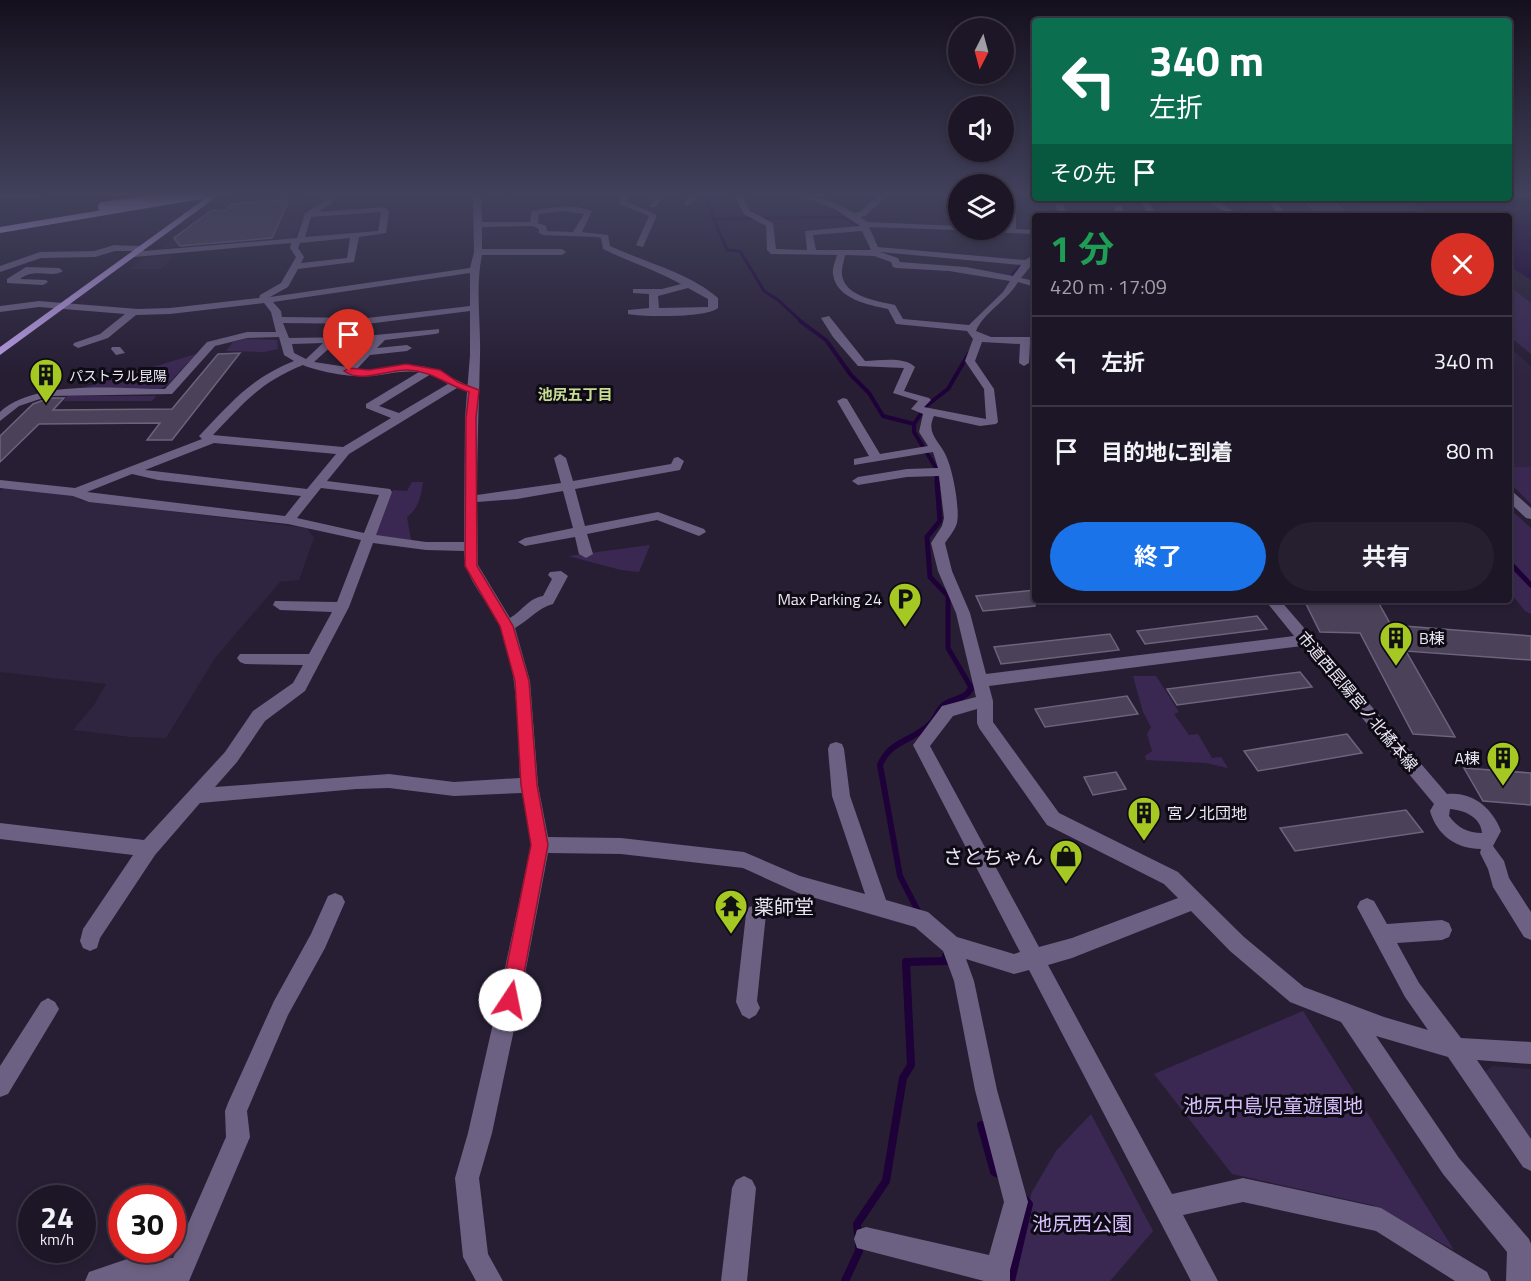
<!DOCTYPE html>
<html lang="ja">
<meta charset="utf-8">
<style>
:root{--surface:#1d1627;--page:#251f2f;--text:#f1f3f6;--muted:#a09fa7;--line:#3b3544;--accent:#1a73e8}
body{margin:0;font-family:"Titillium Web","Noto Sans JP",sans-serif;background:var(--page);color:var(--text);height:100vh;display:flex;flex-direction:column;font-size:22px;white-space:nowrap}
*{box-sizing:border-box;margin:0}
p{font-size:20px;color:var(--muted)}
.icon{flex:none;width:33px;height:33px;fill:none;stroke:currentColor;stroke-width:2;stroke-linecap:round;stroke-linejoin:round}
.map{position:relative;flex:1;overflow:hidden}
.side{position:absolute;left:1032px;top:213px;width:480px;height:390px;display:flex;flex-direction:column;background:var(--surface);border-radius:6px;box-shadow:0 3px 9px #0003,0 0 0 2px var(--line)}
.side>*{flex:none}
.top-card{position:absolute;left:1032px;top:18px;width:480px;height:183px;border-radius:6px;box-shadow:0 3px 9px #0003,0 0 0 2px var(--line);background:#0b6e4f;color:#fff;overflow:hidden}
.needle{width:39px;rotate:186deg}
.buttons{position:absolute;left:948px;top:18px;display:grid;gap:12px}
.buttons a{display:grid;place-items:center;width:66px;height:66px;border-radius:50%;background:var(--surface);box-shadow:0 3px 9px #0003,0 0 0 2px var(--line);font-size:30px}
.speed{position:absolute;left:18px;top:1185px;display:flex;gap:12px;font-size:30px;font-weight:700;text-align:center}
.speed>*{display:grid;place-content:center;width:78px;height:78px;border-radius:50%;background:var(--surface);box-shadow:0 3px 9px #0003,0 0 0 2px var(--line);line-height:1}
.speed small{font-size:15px;font-weight:400}
.speed .limit{border:9px solid #d22;background:#fff;color:#111}
.pin{position:absolute;display:grid;place-items:center;width:51px;height:51px;color:#fff;margin:-62px -26px;border-radius:50% 50% 50% 0;rotate:-45deg;box-shadow:0 0 6px #0007}
.pin .icon{rotate:45deg}
.me{position:absolute;width:66px;margin:-33px;rotate:11deg;stroke-linejoin:round;filter:drop-shadow(0 0 4px #0008)}
.turn{display:flex;align-items:center;gap:21px;height:126px;padding:0 18px;font-size:27px}
.turn .icon{width:78px;height:78px;stroke-width:2.5}
.turn b{display:block;font-size:42px;line-height:51px}
.then{display:flex;align-items:center;height:57px;padding:0 18px;background:#0003;gap:12px;font-size:22px}
.round{display:grid;place-items:center;flex:none;width:63px;height:63px;border-radius:32px;background:var(--page)}
.overview{display:flex;align-items:center;justify-content:space-between;height:102px;padding:0 18px}
h1{font-size:36px;font-weight:700;line-height:45px;color:#1e9e55}
.cta{display:flex;gap:12px;margin-top:auto;padding:12px 18px}
.cta a{flex:1;height:69px;border-radius:36px;background:var(--accent);color:#fff;font-size:24px;font-weight:700;line-height:69px;text-align:center}
.cta a+a{background:var(--page);color:var(--text)}
ul{padding:0;list-style:none}
li{display:flex;align-items:center;gap:18px;height:90px;padding:0 18px;border-top:2px solid var(--line)}
li div{flex:1}
li b{display:block;font-size:22px}
li em{font-style:normal}
.map>svg:first-child{display:block}
</style>
<div class="map">
<svg width="1531" height="1281" viewBox="0 0 1531 1281">
<rect width="100%" height="100%" fill="#271e34"/>
<g fill="#302541">
<path d="M232 195 301 196 306 209 294 238 165 248 162 246Z"/>
<path d="M1278 198H1340L1362 216H1292Z"/>
<path d="M172 255 167 264 161 269H129L144 258Z"/>
<path d="M1509 347 1531 366V467H1509Z"/>
<path d="M5 488 74 495 80 500 307 528 314 538 299 580 280 582 215 658 166 738 131 737 73 730 94 705 106 684 0 672V491Z"/>
<path d="M1492 1066 1531 1069V1141L1485 1072Z"/>
</g>
<g fill="#3a2852">
<path d="M1344 198H1399L1421 216H1366Z"/>
<path d="M1509 286 1531 303V354L1509 336Z"/>
<path d="M245 339 277 340 278 349 264 352 226 351 233 342Z"/>
<path d="M196 354 167 385 161 388 76 390Z"/>
<path d="M67 396H156L152 401H64Z"/>
<path d="M1509 467H1531V504L1509 482Z"/>
<path d="M412 482H423C421 496 419 508 407 517L411 540 376 536 374 533 393 490 407 491Z"/>
<path d="M1509 508 1531 528V614L1525 611 1509 591Z"/>
<path d="M650 545 639 572 621 570 568 556Z"/>
<path d="M1133 676H1156L1179 712 1174 714 1189 735 1198 734 1212 758 1221 757 1228 768 1206 763 1146 760 1145 756 1152 751 1147 734 1151 727 1143 712Z"/>
<path d="M1303 1011 1454 1250 1372 1205 1232 1174 1154 1074Z"/>
<path d="M1091 1114 1153 1231 1110 1281H1008L1032 1192 1056 1151Z"/>
</g>
<path fill="#1e0138" d="M1509 195H1531V280L1509 266V216H1433L1405 198H1509Z"/>
<g fill="none" stroke-linecap="round" stroke-linejoin="round">
<g stroke="#1e0138" stroke-width="3">
<path d="M712 195 707 203 727 250 740 251 764 291 778 300 802 322"/>
<path d="M1147 198 1159 216"/>
<path d="M1154 198 1166 216"/>
<path d="M1235 198 1246 216"/>
<path d="M714 219 837 217 847 219 865 230"/>
<path d="M1018 262 1022 264 1012 275 1019 277"/>
</g>
<g stroke="#1e0138" stroke-width="4">
<path d="M800 321 826 340 851 375 869 393 883 416 914 424V432L936 468 937 483"/>
<path d="M914 424 926 406 948 389 969 353"/>
</g>
<g stroke="#1e0138" stroke-width="5">
<path d="M937 482 940 521 927 537 930 577 948 596V648L972 689"/>
<path d="M1509 562 1531 585"/>
</g>
<path stroke="#1e0138" stroke-width="6" d="M919 913 900 876 880 765C890 740 914 741 931 723 936 718 938 709 945 704 954 698 968 699 971 687"/>
<g stroke="#1e0138" stroke-width="8">
<path d="M981 1125 994 1172 1002 1176"/>
<path d="M858 1234 857 1224 886 1181 903 1078 911 1065 906 962 948 961 946 956"/>
<path d="M845 1281 859 1251V1244"/>
<path d="M1011 1281 1029 1204 1023 1197"/>
</g>
</g>
<g fill="#4b4259" stroke="#6c637c" stroke-width="1.5">
<path d="M1301 198H1330L1347 214 1317 213Z"/>
<path d="M289 200 272 238 180 246 174 238 212 210 226 211 230 204Z"/>
<path d="M240 353 172 440H147L160 423 39 424 0 462V436L33 404 49 398H64L53 410 172 409 218 354Z"/>
<path d="M1035 590V606L983 611 976 596Z"/>
<path d="M1304 600H1377L1391 625 1531 636V660L1406 651 1455 737 1413 734 1360 633 1320 632Z"/>
<path d="M1257 616 1267 629 1145 644 1137 631Z"/>
<path d="M1110 634 1119 650 1001 664 994 647Z"/>
<path d="M1300 672 1312 687 1177 705 1167 689Z"/>
<path d="M1127 696 1138 714 1045 727 1035 709Z"/>
<path d="M1347 734 1362 753 1258 771 1244 751Z"/>
<path d="M1464 768 1531 773V805L1483 801Z"/>
<path d="M1116 772 1126 789 1093 795 1084 777Z"/>
<path d="M1406 810 1423 832 1295 851 1280 828Z"/>
</g>
<g fill="none" stroke-linecap="round" stroke-linejoin="round">
<g fill="#6d6183" fill-rule="evenodd">
<path d="M0 195H47L43 197 0 199Z"/>
<path d="M328 195H336L331 204 318 212 385 207 389 211 386 233 359 237 354 262 298 269 288 287 270 297 470 268 474 252 473 195H481L482 222H530L532 211C552 207 572 203 592 211L582 232 608 235 610 246C644 262 690 273 718 298V308C707 318 643 317 628 314V310L649 308V294L633 293V289H662L681 284C656 270 629 262 603 249L601 238 598 237 543 235 539 233V229L533 226 482 227V249H562L566 252 562 255H482C475 288 481 322 480 356 479 402 477 448 477 495L561 483 554 458 560 454 566 458 573 481 671 464 674 458 678 457 684 461 680 470 575 489 585 526 658 512 704 529 706 532 699 536 657 520 587 534 593 554 586 558 579 554 575 537 525 546 518 542 525 538 573 528 563 491 517 499 477 502 478 565 510 618C522 611 529 598 543 596L552 579 548 575 550 572 561 571 568 576 553 604C538 608 529 620 515 628L530 681 538 785 548 837 621 838 744 852 800 876 865 894 832 796 828 749 830 744 836 742 842 744 844 749 850 796 886 900 928 912 957 937 1014 954 1020 952 913 745 942 706 976 697 956 613 938 571 931 543 942 526 944 518 939 476 907 477 858 485 852 481 858 477 907 469 938 468 933 452 854 465V459L869 456 837 401 843 398 847 399 880 454 928 446 919 432 923 414 911 409 918 401 893 393 904 368 858 366 833 337 821 318 829 316 865 361C880 361 903 356 915 367L904 391 929 398 931 400 924 407 986 419 984 389 965 361 973 339 967 331 896 324 888 309C869 305 836 299 833 274 832 268 835 262 837 255L771 254 767 250 766 226 744 214 734 195H742L750 211 773 223 776 249 807 250 805 231 860 226 835 209 798 195C818 195 837 203 854 213L859 212 880 195H888L865 216 860 217 868 222 958 226V230H961H958L869 227 878 247 1025 260 1035 254V261L1021 278 1035 281V287L1018 282C1007 301 984 312 976 331L991 337H1035V343H1030L1029 363 1024 366 1019 363 1020 344 982 342 975 361 994 389 998 422 996 424 980 426 934 416C925 434 941 442 947 458 953 472 960 508 957 523 955 530 949 537 945 543L952 571 970 613 986 674 1294 636 1265 600H1280L1447 794C1473 791 1493 809 1501 831L1493 846 1504 861 1509 878 1531 912V940L1524 937 1493 887 1488 869 1480 853 1481 849C1456 849 1437 835 1430 811L1434 804 1302 646 989 686 993 701V722L1059 813 1178 872 1244 937 1304 987 1384 1017 1428 1030 1405 997 1357 907 1360 901 1367 898 1374 901 1387 924 1442 920 1449 923 1452 930 1449 937 1442 940 1397 943 1419 983 1461 1038 1531 1042V1064L1477 1060 1531 1139V1171L1523 1167 1448 1057 1376 1036 1459 1158 1529 1239 1531 1244V1281H1506L1507 1252 1443 1174 1341 1022 1290 1002 1230 951 1191 911 1072 958 1048 965 1172 1194 1243 1178 1381 1208 1487 1272 1491 1281H1455L1376 1231 1243 1202 1183 1215 1218 1281H1191L1029 970 1014 974 966 959 974 981 997 1090 1028 1202 1010 1270V1281H984L857 1248 854 1239 857 1230 866 1227 989 1255 1004 1202 975 1090 954 981 943 951 915 927 798 893 743 868 621 854 548 853 519 1006 492 1133 479 1178 488 1254 503 1281H476L463 1257 455 1178 468 1133 497 1006 531 845 522 793 454 796 389 788 356 789 200 803 155 855 100 938 97 948 90 951 83 948 80 941 83 929 133 855 0 839V823L144 840 225 752 253 711 293 683 303 665 245 664 240 662 237 658 240 654H309L332 612 280 610 273 605 275 601 337 602 361 540 288 524 89 502 73 496 0 488V480L75 488 202 439 199 436 201 434C233 401 250 379 294 361L284 355 279 337 247 338 215 346 172 394 49 396 19 406 0 421V412C36 379 118 389 165 389L207 342 247 332H276L271 312 264 303 170 314 136 315 108 338 78 348 73 345 74 343 100 334 125 314 39 307 0 312V306L39 301 138 309 170 308 259 298 260 295 281 283 296 257 290 248 291 243 134 257 130 254 135 251H115L95 257 41 258 0 272V266L40 252 94 251 114 245 141 246 144 247V251L297 238 305 213 325 201ZM563 211 584 214 573 232 547 231 546 226 538 223 539 214ZM381 212 378 231 305 237 311 217ZM862 231 871 250H816L813 235ZM350 238 347 258 301 263 304 257 298 248 300 243ZM880 252 1021 265 1013 276 966 267 900 262 898 258ZM845 255 874 256 891 262 893 267 896 268 949 271 1010 281 1003 292 969 325 903 319 895 305C878 301 845 297 842 275 841 268 844 262 845 255ZM470 273V306L367 318 282 317 281 311 273 302ZM688 288 708 299V307L659 308 658 296ZM470 311V355L465 418 464 542H426L376 535 392 492 390 489 327 481 349 454 457 388 462 389 467 386C461 381 453 379 446 375 414 356 391 372 357 369L370 355 407 351 412 348 407 345 377 348 385 340 435 334 439 333V329L354 337 289 338 283 323 367 324ZM372 341 347 367 314 362 335 343ZM323 343 306 359 294 353 292 344ZM303 365C319 372 354 378 372 376 388 374 402 370 419 372L366 404V408L391 418 343 447 213 435C245 402 259 383 303 365ZM431 374 448 384 399 413 379 406ZM214 443 336 454 307 489 145 470ZM132 474 158 480 301 496 285 516 87 492ZM321 488 379 495 364 533 297 518ZM373 543 426 550 464 551C464 580 489 601 500 626 519 673 517 728 520 778L454 782 389 774 215 787 237 762 265 721 305 691 349 607ZM977 709V723L979 728 1047 825 1164 884 1178 898 1072 938 1039 947 930 746 953 716ZM1450 809C1464 810 1481 817 1482 833 1468 833 1458 828 1449 816Z"/>
<path d="M621 195H629L626 201 657 215 643 247 636 245 649 216 619 204Z"/>
<path d="M656 195H664L656 207H650Z"/>
<path d="M689 195H697L690 205H684Z"/>
<path d="M936 195H950L951 196 947 198Z"/>
<path d="M1053 198H1061L1066 213 1092 214 1096 216H1059Z"/>
<path d="M1138 198H1146L1158 216H1150Z"/>
<path d="M1201 198H1211L1242 216H1232Z"/>
<path d="M1266 198H1274L1287 216H1279Z"/>
<path d="M1118 205H1121L1126 216H1118L1114 207Z"/>
<path d="M1012 209 1016 211V229L1035 230V234L987 232 986 230 1008 228V211Z"/>
<path d="M26 267 59 268 63 271C50 279 36 267 20 279L46 280 48 282 43 285 7 283V279Z"/>
<path d="M112 347H120L125 353 116 355 111 349Z"/>
<path d="M1509 491 1513 492 1531 508V519L1526 518 1509 502Z"/>
<path d="M335 893 342 896 345 902 325 948 288 1015 247 1111 250 1137 189 1281H85L89 1272 127 1259 173 1258 226 1137 225 1111 228 1103 274 1001 311 934 328 896Z"/>
<path d="M756 905 763 907 766 914 757 1001 760 1008 756 1015 749 1019 742 1015 736 1002 746 914 749 907Z"/>
<path d="M48 998 55 1002 59 1009 55 1016 8 1094 0 1097V1066L41 1002Z"/>
<path d="M744 1176 752 1180 756 1188 747 1281H721L732 1188 736 1180Z"/>
</g>
<path fill="#b99de4" fill-rule="evenodd" d="M210 195H219L0 355V347Z"/>
<path fill="#d4bafe" fill-rule="evenodd" d="M192 195H212L207 198 0 233V227Z"/>
<path stroke="#d4bafe" stroke-width="10" d="M103 207 177 195"/>
</g>
<linearGradient id="sky" x2="0" y2="1"><stop stop-color="#15101d"/><stop offset="0.52" stop-color="#41415c"/><stop offset="1" stop-color="#41415c" stop-opacity="0"/></linearGradient>
<rect width="1531" height="374" fill="url(#sky)"/>
<path fill="#e11d48" stroke="#92132f" stroke-width="1.5" d="M406 364 440 370 458 382 479 390 476 418 477 566 513 626 529 681 537 785 548 845 519 1000 516 1006 510 1009 503 1006 500 1000 531 845 521 785 515 681 500 626 465 566 466 418 469 392C447 385 432 371 408 370 388 369 362 384 344 371L349 368 369 370Z"/>
<defs>
<g id="building-pin" transform="scale(1.725)"><path d="M0 17L-7.5 6A9.5 9.5 0 1 1 7.5 6Z" fill="#a5c823" stroke="#0e0b14"/><path d="M-4-6H4V6H1V3H-1V6H-4ZM-2.5-4.3h1.7v1.8h-1.7ZM.8-4.3h1.7v1.8H.8ZM-2.5-1h1.7V.8h-1.7ZM.8-1h1.7V.8H.8Z" fill="#111"/></g>
<g id="parking-pin" transform="scale(1.725)"><path d="M0 17L-7.5 6A9.5 9.5 0 1 1 7.5 6Z" fill="#a5c823" stroke="#0e0b14"/><path d="M-3.5-5.5H1a3.5 3.5 0 0 1 0 7H-1V5.5H-3.5ZM-1-3.4V-.6H.8a1.4 1.4 0 0 0 0-2.8Z" fill="#111"/></g>
<g id="shop-pin" transform="scale(1.725)"><path d="M0 17L-7.5 6A9.5 9.5 0 1 1 7.5 6Z" fill="#a5c823" stroke="#0e0b14"/><path d="M-5-2.5h2.3a2.7 3.5 0 0 1 5.4 0H5L5.5 6h-11ZM-1.5-2.5h3a1.5 2.3 0 0 0-3 0Z" fill="#111"/></g>
<g id="temple-pin" transform="scale(1.725)"><path d="M0 17L-7.5 6A9.5 9.5 0 1 1 7.5 6Z" fill="#a5c823" stroke="#0e0b14"/><path d="M0-6L5-2H3V0L6.5 2.5H4V6H1.5V3h-3V6H-4V2.5H-6.5L-3 0V-2H-5Z" fill="#111"/></g>
</defs>
<g fill-rule="evenodd">
<use href="#building-pin" x="46" y="375"/>
<use href="#parking-pin" x="905" y="599"/>
<use href="#building-pin" x="1396" y="638"/>
<use href="#building-pin" x="1503" y="758"/>
<use href="#building-pin" x="1144" y="813"/>
<use href="#shop-pin" x="1066" y="856"/>
<use href="#temple-pin" x="731" y="906"/>
</g>
<g text-anchor="middle" dominant-baseline="central" stroke-width="6" stroke-linejoin="round" paint-order="stroke">
<g font-size="14" fill="#ece7f6" stroke="#0e0b14" text-anchor="start">
<text x="69" y="375">パストラル昆陽</text>
</g>
<g font-size="15" font-weight="bold" fill="#c8de93" stroke="#0e0b14">
<text x="575" y="394">池尻五丁目</text>
</g>
<g font-size="16" fill="#ece7f6" stroke="#0e0b14" text-anchor="end">
<text x="882" y="599">Max Parking 24</text>
<text x="1419" y="638" text-anchor="start">B棟</text>
<text x="1480" y="758">A棟</text>
<text x="1167" y="813" text-anchor="start">宮ノ北団地</text>
</g>
<g font-size="16" fill="#ece7f6" stroke="#0e0b14">
<text transform="translate(1358 701) rotate(50)">市道西昆陽宮ノ北橘本線</text>
</g>
<g font-size="20" fill="#ece7f6" stroke="#0e0b14" text-anchor="end">
<text x="1043" y="856">さとちゃん</text>
<text x="754" y="906" text-anchor="start">薬師堂</text>
</g>
<g font-size="20" fill="#d6befe" stroke="#0e0b14">
<text x="1273" y="1105">池尻中島児童遊園地</text>
<text x="1082" y="1223">池尻西公園</text>
</g>
</g>
</svg>
<div class="buttons">
<a><svg class="needle" viewBox="-14 -14 28 28"><path d="M0-13l5 13h-10z" fill="#e53935"/><path d="M0 13l5-13h-10z" fill="#a09fa7"/></svg></a>
<a><svg class="icon" aria-label="sound" viewBox="0 0 24 24"><path d="M4 9h4l5-4v14l-5-4H4zM17 9q2 3 0 6"/></svg></a>
<a><svg class="icon" aria-label="layers" viewBox="0 0 24 24"><path d="M12 4l9 5-9 5-9-5zM3 14l9 5 9-5"/></svg></a>
</div>
<div class="speed"><div>24<small>km/h</small></div><div class="limit">30</div></div>
<div class="pin" style="left:349px;top:371px;background:#d93025"><svg class="icon" aria-label="arrive" viewBox="0 0 24 24"><path d="M6 21V4h12l-3 4 3 4H6"/></svg></div>
<svg class="me" style="left:510px;top:1000px" viewBox="-20 -20 40 40"><circle r="19" fill="#fff"/><path d="M0-13L10 11 0 6-10 11z" fill="#e11d48"/></svg>
<div class="top-card">
<div class="turn"><svg class="icon" aria-label="left" viewBox="0 0 24 24"><path d="M17 20v-9H6M10 6l-5 5 5 5"/></svg><div><b>340 m</b>左折</div></div>
<div class="then">その先<svg class="icon" aria-label="arrive" viewBox="0 0 24 24"><path d="M6 21V4h12l-3 4 3 4H6"/></svg></div>
</div>
<section class="side">
<div class="overview"><div><h1>1 分</h1><p>420 m · 17:09</p></div><a class="round" style="background:#d93025;color:#fff"><svg class="icon" aria-label="close" viewBox="0 0 24 24"><path d="M6 6l12 12M18 6L6 18"/></svg></a></div>
<ul>
<li><svg class="icon" aria-label="left" viewBox="0 0 24 24"><path d="M17 20v-9H6M10 6l-5 5 5 5"/></svg><div><b>左折</b></div><em>340 m</em></li>
<li><svg class="icon" aria-label="arrive" viewBox="0 0 24 24"><path d="M6 21V4h12l-3 4 3 4H6"/></svg><div><b>目的地に到着</b></div><em>80 m</em></li>
</ul>
<div class="cta"><a>終了</a><a>共有</a></div>
</section>
</div>
